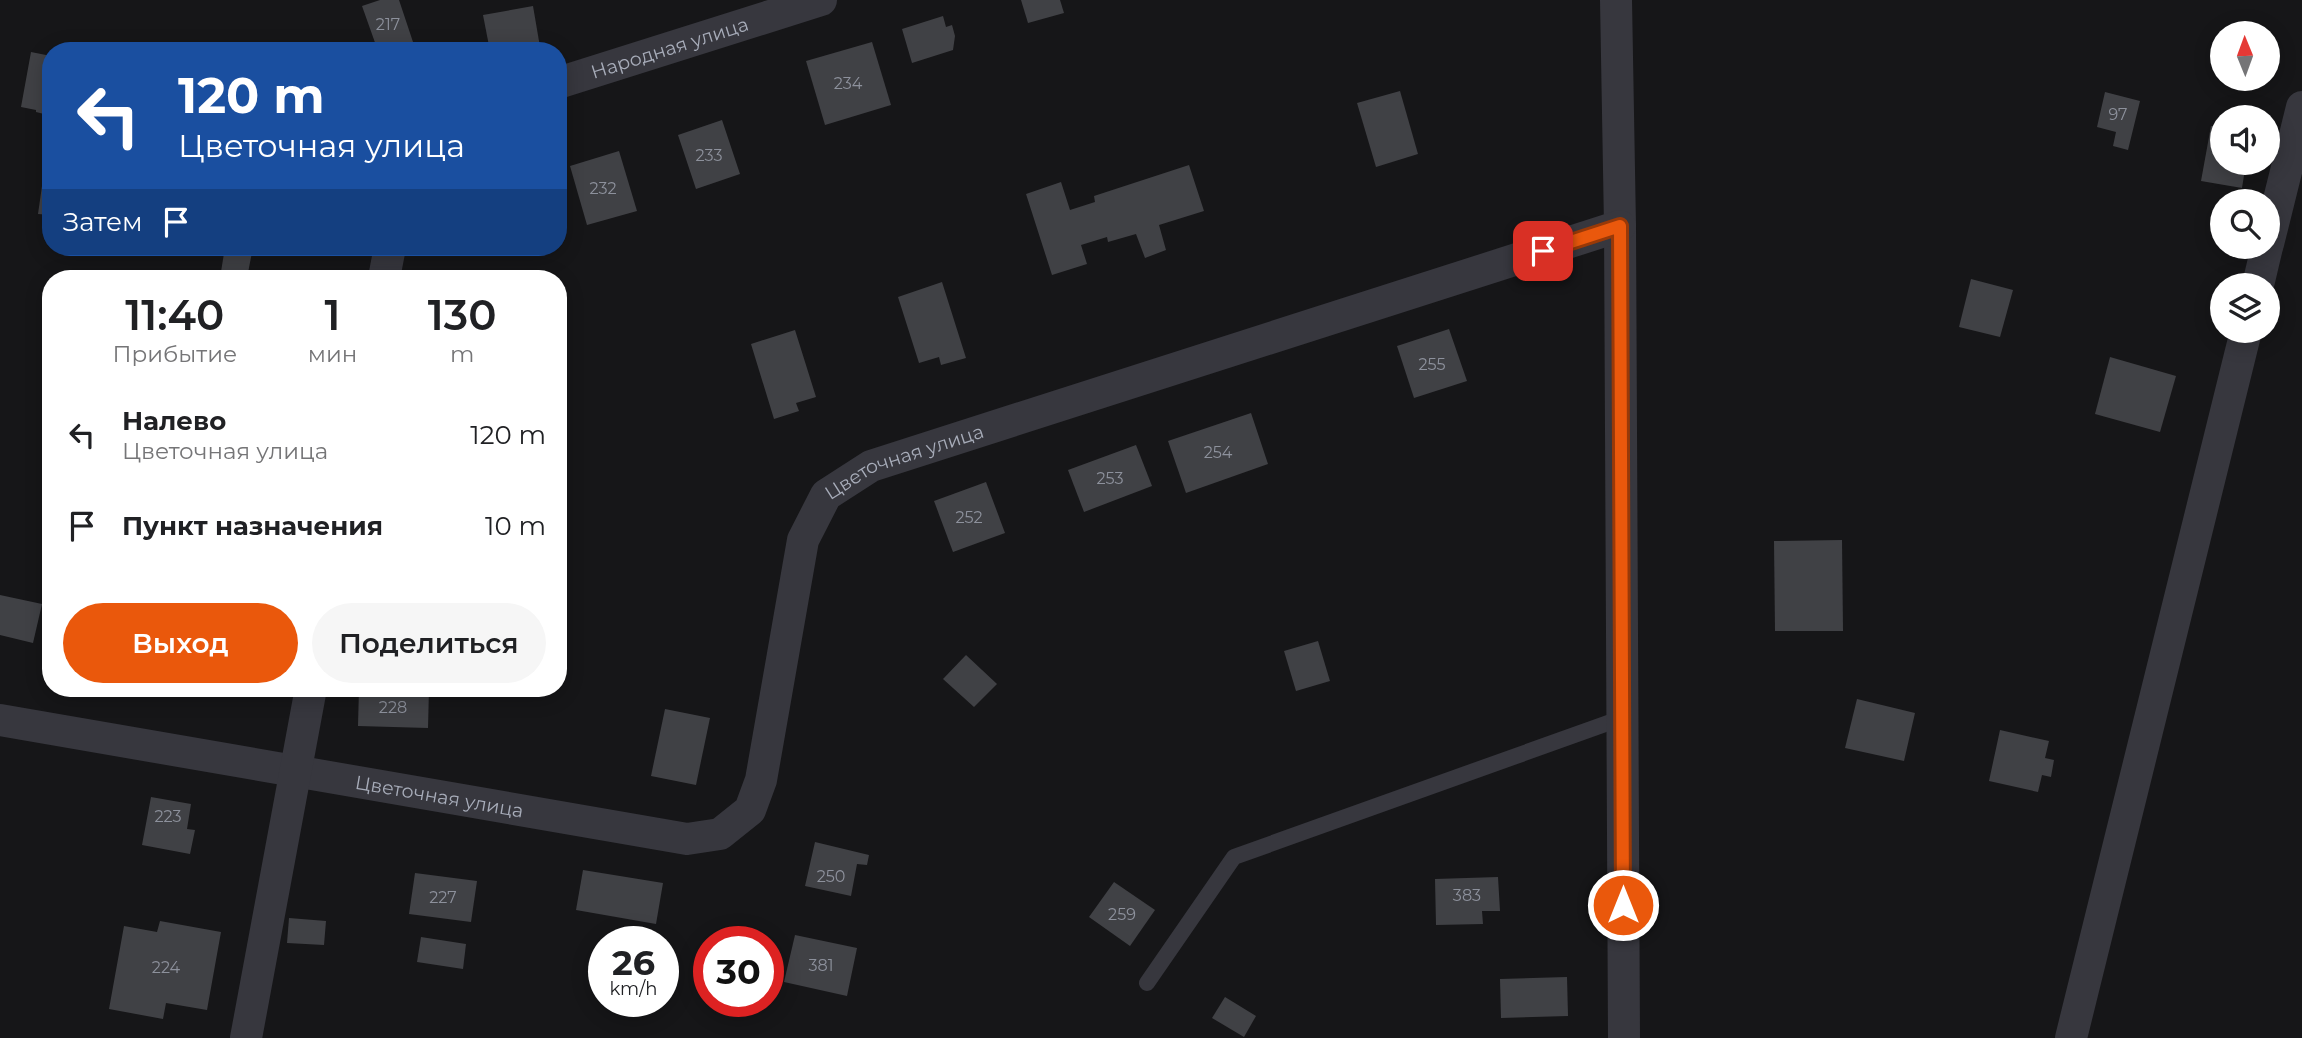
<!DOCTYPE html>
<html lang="ru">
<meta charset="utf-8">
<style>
:root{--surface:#fff;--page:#f6f6f6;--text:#202124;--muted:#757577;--accent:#ea580c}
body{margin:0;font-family:Montserrat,sans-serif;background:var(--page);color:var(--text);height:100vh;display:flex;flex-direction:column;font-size:26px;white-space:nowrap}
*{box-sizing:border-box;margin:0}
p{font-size:23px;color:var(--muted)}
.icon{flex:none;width:38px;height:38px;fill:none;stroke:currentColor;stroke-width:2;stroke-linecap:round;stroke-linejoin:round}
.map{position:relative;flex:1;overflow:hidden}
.panel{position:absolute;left:42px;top:270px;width:525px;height:427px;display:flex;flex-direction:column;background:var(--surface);border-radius:28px;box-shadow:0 4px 18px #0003}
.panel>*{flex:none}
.guide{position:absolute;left:42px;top:42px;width:525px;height:214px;border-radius:28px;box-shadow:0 4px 18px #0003;background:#1a4fa0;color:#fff;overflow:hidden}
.needle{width:46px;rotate:359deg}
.controls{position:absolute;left:2210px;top:21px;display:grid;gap:14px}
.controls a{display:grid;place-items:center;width:70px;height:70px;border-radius:50%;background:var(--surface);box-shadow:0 4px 18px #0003;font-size:35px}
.speed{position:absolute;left:588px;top:926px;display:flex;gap:14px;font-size:35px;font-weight:700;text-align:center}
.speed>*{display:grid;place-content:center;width:91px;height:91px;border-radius:50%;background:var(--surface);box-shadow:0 4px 18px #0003;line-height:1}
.speed small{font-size:18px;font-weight:400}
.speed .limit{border:10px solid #d22;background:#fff;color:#111}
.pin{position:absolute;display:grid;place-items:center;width:60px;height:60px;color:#fff;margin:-30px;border-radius:14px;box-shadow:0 4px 10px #0006}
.me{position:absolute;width:77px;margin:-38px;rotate:0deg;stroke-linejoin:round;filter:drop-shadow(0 0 5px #0008)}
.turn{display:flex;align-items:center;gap:24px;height:147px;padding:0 21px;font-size:32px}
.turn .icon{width:91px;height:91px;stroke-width:2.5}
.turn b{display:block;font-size:49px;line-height:60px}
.then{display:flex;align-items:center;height:66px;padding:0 21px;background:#0003;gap:14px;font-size:26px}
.eta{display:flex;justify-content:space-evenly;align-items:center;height:119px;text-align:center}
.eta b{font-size:42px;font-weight:600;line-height:49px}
.button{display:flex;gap:14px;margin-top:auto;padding:14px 21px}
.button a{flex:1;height:80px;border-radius:42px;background:var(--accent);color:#fff;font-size:28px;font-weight:600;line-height:80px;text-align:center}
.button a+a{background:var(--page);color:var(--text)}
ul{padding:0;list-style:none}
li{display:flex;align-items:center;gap:21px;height:91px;padding:0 21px}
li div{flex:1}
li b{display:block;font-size:26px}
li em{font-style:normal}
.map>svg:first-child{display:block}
</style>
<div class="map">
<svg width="2302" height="1038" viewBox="0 0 2302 1038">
<rect width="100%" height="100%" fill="#161618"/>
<g fill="#404145">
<path d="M380 0H399L413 42 388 51H378L362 6Z"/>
<path d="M1021 0H1060L1064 13 1028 23Z"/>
<path d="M533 6 540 47 516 51H490L483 15Z"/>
<path d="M943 16 946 27 952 25 955 36 953 50 912 63 902 29Z"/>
<path d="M872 42 891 105 825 125 806 61Z"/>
<path d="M31 52 51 56V105H46L44 114 36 112V110L21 107Z"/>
<path d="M1400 91 1418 154 1376 167 1357 103Z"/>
<path d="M2105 92 2140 101 2128 150 2113 146 2116 132 2097 127Z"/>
<path d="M722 120 740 174 696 189 678 135Z"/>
<path d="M2211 126 2222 129V163H2246L2242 188 2201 181Z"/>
<path d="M619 151 637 211 587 225 570 166Z"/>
<path d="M1189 165 1204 211 1159 225 1166 250 1145 258 1136 234 1108 242 1107 237 1081 245 1087 264 1052 275 1026 194 1061 182 1070 210 1095 202 1094 196Z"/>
<path d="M42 186 51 187V215L38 214Z"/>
<path d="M225 247H253L247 278H220Z"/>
<path d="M1971 279 2013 290 2000 337 1959 327Z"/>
<path d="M942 282 966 358 941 365 939 357 919 363 898 297Z"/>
<path d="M1449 329 1467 381 1414 398 1397 346Z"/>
<path d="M795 330 816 397 796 403 799 411 774 419 751 344Z"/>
<path d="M2110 357 2176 376 2160 432 2095 414Z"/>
<path d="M1251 413 1268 464 1186 493 1168 441Z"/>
<path d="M1136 445 1152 486 1084 512 1068 470Z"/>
<path d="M986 482 1005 533 953 552 934 501Z"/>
<path d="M1842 540 1843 631H1775L1774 541Z"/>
<path d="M0 595 42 604 33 643 0 635Z"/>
<path d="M1318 641 1330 681 1296 691 1284 651Z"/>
<path d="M966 655 997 684 974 707 943 679Z"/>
<path d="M359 688 429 689 428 728 358 726Z"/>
<path d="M1857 699 1915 713 1904 761 1845 748Z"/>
<path d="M665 709 710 718 696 785 651 776Z"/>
<path d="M2000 730 2049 741 2045 758 2054 760 2051 777 2042 775 2038 792 1989 781Z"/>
<path d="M151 797 191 804 187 829 195 830 190 854 142 845Z"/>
<path d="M815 842 869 855 867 865 857 864 851 896 805 886Z"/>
<path d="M583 870 663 883 656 924 576 910Z"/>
<path d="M415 873 477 881 471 922 409 914Z"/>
<path d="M1498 877 1500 911H1482L1483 924 1436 925 1435 879Z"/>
<path d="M1114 882 1155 910 1130 946 1089 917Z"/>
<path d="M289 918 326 921 324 945 287 943Z"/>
<path d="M160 921 221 932 207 1010 166 1003 163 1019 109 1009 124 926 157 932Z"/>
<path d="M795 935 857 948 847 996 784 982Z"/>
<path d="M421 937 466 944 463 969 417 962Z"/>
<path d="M1567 977 1568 1016 1501 1018 1500 979Z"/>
<path d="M1225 997 1256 1016 1244 1037 1212 1018Z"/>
</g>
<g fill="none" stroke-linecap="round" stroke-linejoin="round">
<path stroke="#37373e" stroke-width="16" d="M1147 983 1234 857 1622 718"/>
<g stroke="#37373e" stroke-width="32">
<path d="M1616 0 1620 226 1624 1038"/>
<path id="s1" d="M558 83 821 0"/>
<path d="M2268 244 2302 107"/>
<path d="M384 278 390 247"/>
<path d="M2258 285 2267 247"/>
<path id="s2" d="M0 720 687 839 720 834 750 810 761 780 803 540 826 495 871 466 1620 226"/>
<path d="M246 1038 311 688"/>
<path d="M2071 1038 2246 331"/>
</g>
</g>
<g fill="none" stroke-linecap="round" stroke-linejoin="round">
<g stroke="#983908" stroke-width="18">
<path id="route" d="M1543 251 1620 226 1623 905"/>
</g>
<use href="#route" stroke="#ea580c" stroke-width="12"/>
</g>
<g text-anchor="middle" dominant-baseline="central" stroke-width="6" stroke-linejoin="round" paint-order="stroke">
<g font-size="16" fill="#8d919c">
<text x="388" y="24">217</text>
<text x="848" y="83">234</text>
<text x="2118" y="114">97</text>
<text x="709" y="155">233</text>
<text x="603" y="188">232</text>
<text x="1432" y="364">255</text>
<text x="1218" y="452">254</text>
<text x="1110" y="478">253</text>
<text x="969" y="517">252</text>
<text x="393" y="707">228</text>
<text x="168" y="816">223</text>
<text x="831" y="876">250</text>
<text x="1467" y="895">383</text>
<text x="443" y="897">227</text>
<text x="1122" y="914">259</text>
<text x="821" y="965">381</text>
<text x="166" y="967">224</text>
</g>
<g font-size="19" fill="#a7acb9" stroke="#111113">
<text stroke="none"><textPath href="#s1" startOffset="117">Народная улица</textPath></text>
<text stroke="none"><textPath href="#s2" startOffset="1181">Цветочная улица</textPath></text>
<text stroke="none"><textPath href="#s2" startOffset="446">Цветочная улица</textPath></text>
</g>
</g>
</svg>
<div class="controls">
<a><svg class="needle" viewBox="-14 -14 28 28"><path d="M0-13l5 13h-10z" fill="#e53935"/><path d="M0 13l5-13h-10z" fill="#757577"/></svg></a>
<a><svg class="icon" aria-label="sound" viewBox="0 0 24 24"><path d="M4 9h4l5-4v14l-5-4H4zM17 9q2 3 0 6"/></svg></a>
<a><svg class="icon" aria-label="search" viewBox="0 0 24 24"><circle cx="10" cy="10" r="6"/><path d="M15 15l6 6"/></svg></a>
<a><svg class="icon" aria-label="layers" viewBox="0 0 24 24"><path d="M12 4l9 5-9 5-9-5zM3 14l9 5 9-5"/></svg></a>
</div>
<div class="speed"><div>26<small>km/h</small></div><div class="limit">30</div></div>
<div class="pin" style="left:1543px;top:251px;background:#d93025"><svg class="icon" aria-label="arrive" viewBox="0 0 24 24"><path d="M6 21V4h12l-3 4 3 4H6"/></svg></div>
<svg class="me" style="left:1623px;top:905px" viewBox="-20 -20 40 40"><circle r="17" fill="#ea580c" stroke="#fff" stroke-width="3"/><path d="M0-11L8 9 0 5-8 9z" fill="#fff"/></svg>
<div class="guide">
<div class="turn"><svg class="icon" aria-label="left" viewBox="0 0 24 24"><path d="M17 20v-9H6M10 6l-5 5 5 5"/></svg><div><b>120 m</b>Цветочная улица</div></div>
<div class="then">Затем<svg class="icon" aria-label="arrive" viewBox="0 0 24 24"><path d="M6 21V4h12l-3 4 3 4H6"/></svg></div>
</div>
<section class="panel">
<div class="eta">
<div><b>11:40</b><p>Прибытие</p></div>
<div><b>1</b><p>мин</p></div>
<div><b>130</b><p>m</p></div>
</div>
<ul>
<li><svg class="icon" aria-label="left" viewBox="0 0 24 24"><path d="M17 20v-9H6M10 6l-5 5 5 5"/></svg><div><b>Налево</b><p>Цветочная улица</p></div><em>120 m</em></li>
<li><svg class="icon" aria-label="arrive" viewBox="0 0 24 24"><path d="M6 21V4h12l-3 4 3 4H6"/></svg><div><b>Пункт назначения</b></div><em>10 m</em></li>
</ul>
<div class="button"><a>Выход</a><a>Поделиться</a></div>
</section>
</div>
